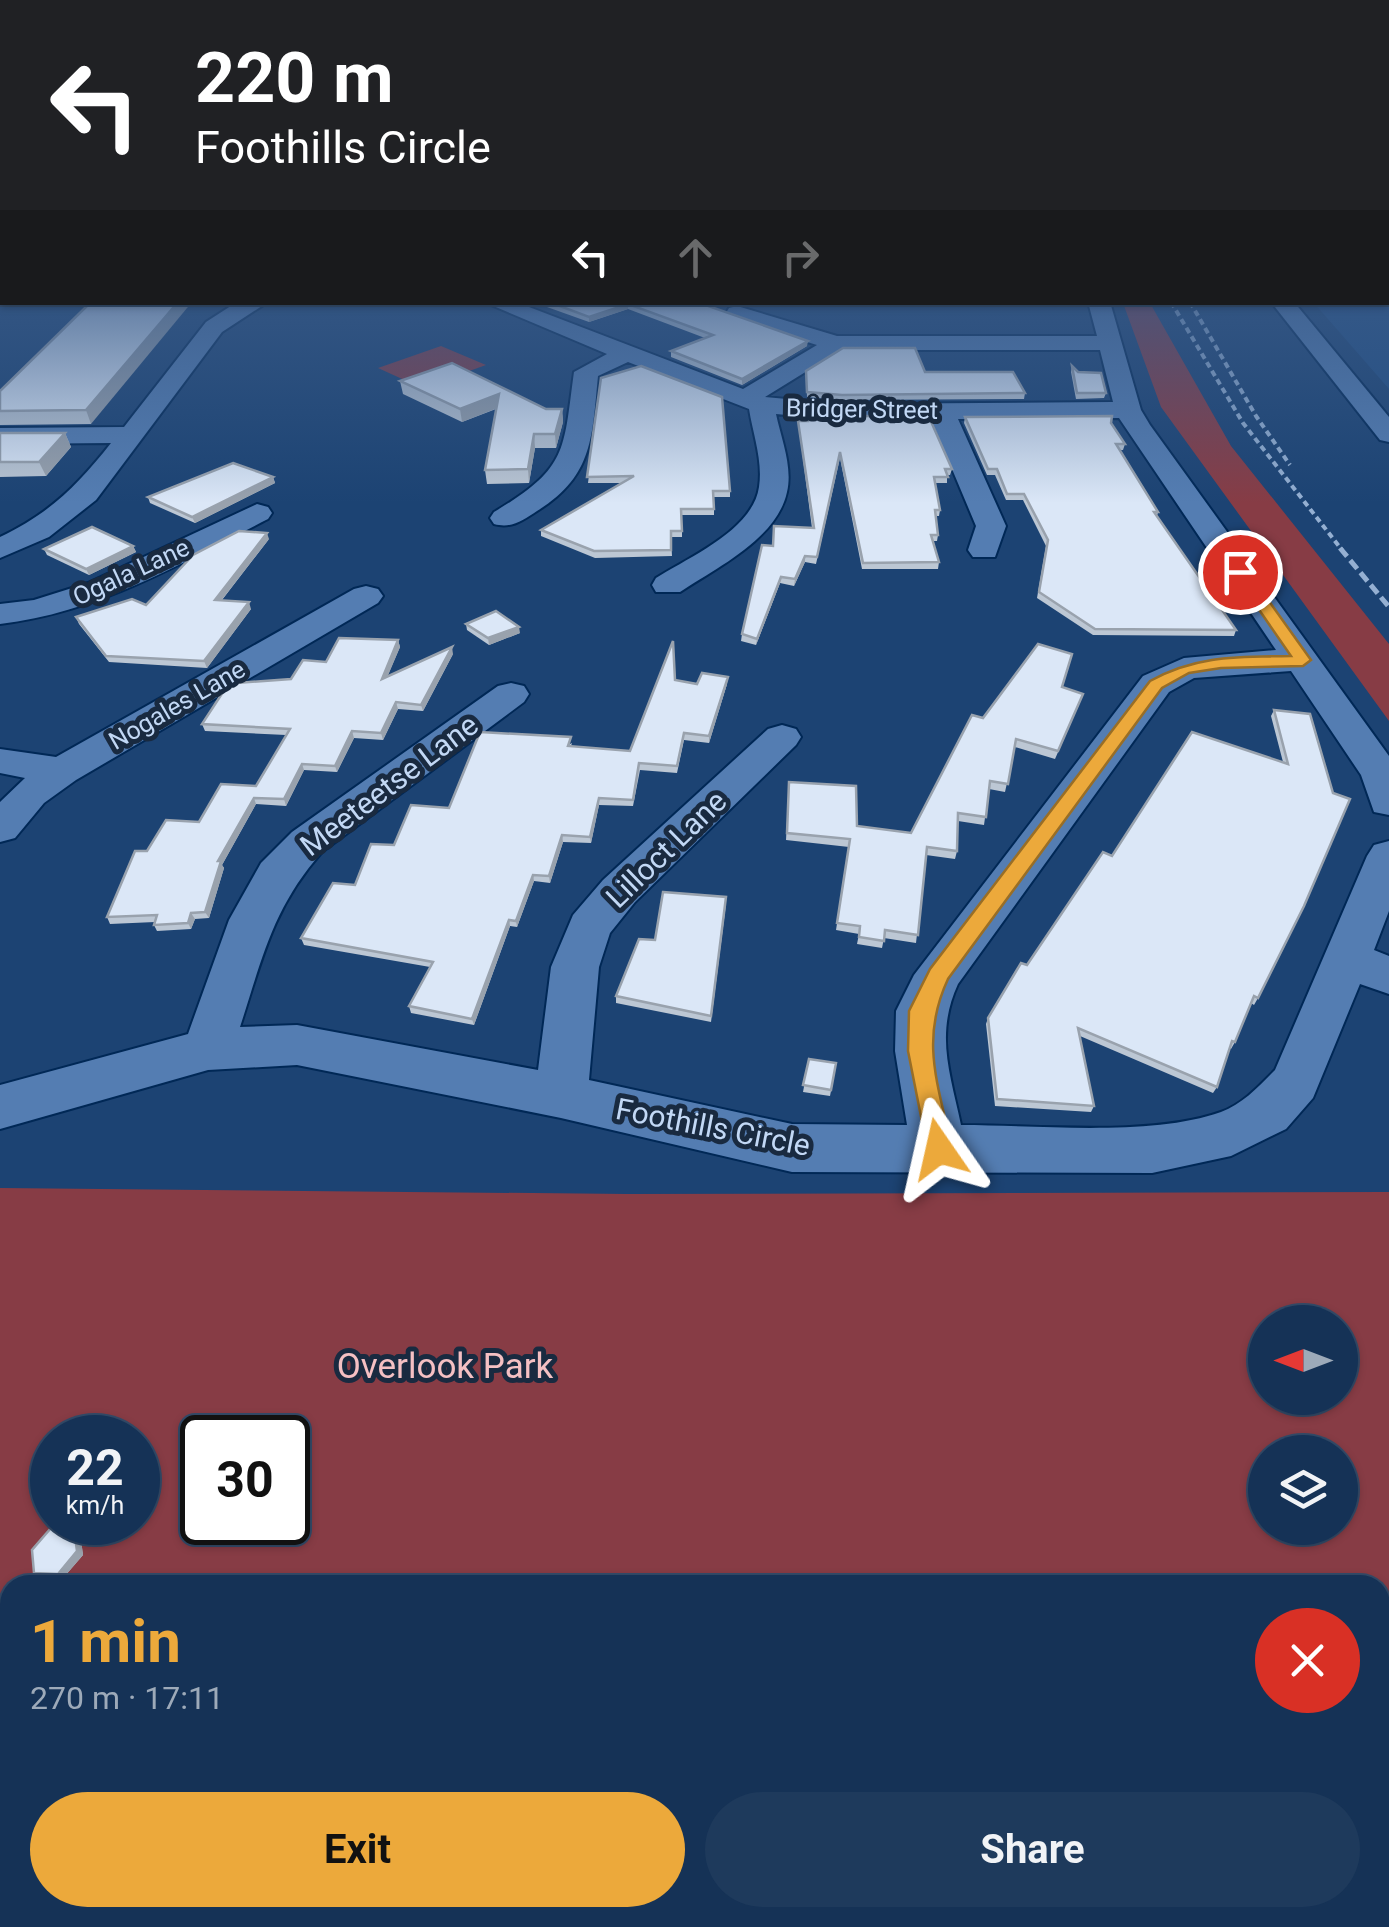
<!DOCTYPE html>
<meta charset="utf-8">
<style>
:root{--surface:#153256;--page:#1e3a5c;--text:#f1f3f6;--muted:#9daab9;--line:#344d6c;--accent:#eca93b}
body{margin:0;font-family:Roboto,sans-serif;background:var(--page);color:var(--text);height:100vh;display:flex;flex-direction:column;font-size:38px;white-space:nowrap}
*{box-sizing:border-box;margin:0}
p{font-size:32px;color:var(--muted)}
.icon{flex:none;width:55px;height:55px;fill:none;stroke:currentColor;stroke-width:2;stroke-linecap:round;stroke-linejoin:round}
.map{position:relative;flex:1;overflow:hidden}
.side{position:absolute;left:0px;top:1575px;width:1390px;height:352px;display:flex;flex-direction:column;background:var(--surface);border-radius:30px 30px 0 0;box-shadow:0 2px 8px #0004,0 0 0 2px var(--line)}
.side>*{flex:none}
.banner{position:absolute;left:0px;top:0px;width:1390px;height:305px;box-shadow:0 2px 8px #0004,0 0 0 2px var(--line);background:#202124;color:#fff;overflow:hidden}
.needle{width:65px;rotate:270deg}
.controls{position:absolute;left:1248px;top:1305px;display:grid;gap:20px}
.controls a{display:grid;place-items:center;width:110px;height:110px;border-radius:50%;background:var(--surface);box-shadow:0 2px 8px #0004,0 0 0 2px var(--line);font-size:50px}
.speed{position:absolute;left:30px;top:1415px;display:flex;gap:20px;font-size:50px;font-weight:700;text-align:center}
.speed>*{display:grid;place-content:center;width:130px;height:130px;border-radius:50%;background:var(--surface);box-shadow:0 2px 8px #0004,0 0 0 2px var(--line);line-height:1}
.speed small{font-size:25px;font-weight:400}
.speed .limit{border:5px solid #111;border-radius:15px;background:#fff;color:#111}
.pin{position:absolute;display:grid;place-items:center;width:85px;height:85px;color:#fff;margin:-42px;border:5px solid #fff;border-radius:50%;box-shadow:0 2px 10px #0007}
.me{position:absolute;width:110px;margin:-55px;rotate:349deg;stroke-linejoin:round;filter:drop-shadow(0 0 8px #0008)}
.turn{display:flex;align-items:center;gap:35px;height:210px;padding:0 30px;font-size:45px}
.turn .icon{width:130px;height:130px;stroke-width:2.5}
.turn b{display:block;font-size:70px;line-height:85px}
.lanes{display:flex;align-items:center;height:95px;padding:0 30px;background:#0003;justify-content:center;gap:50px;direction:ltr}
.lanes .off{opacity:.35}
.round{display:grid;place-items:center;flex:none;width:105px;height:105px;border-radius:52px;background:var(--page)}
.summary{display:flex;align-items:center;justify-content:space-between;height:170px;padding:0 30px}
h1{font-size:60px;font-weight:700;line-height:75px;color:var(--accent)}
.button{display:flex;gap:20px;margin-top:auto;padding:20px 30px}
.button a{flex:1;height:115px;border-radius:60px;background:var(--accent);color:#111;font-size:40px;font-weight:700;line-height:115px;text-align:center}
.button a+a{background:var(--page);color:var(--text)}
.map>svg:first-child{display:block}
</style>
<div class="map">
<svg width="1389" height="1927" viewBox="0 0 1389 1927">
<rect width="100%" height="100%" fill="#1c4373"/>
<path fill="#214e84" d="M1389 289V389L1314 303 1388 302Z"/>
<g fill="#873c45" fill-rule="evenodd">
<path d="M1123 303H1150L1231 446 1389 644V721L1161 407Z"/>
<path d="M441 346 486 365 422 388 378 368Z"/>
<path d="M0 1188 627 1194 1389 1192V1927H0ZM1265 1322H1340V1398H1265ZM52 1438H138V1522H52ZM202 1438H288V1522H202ZM1265 1452H1340V1528H1265ZM10 1585H1380V1918H10Z"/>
</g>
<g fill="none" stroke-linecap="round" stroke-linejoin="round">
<g stroke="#002856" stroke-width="4">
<g id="minor">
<rect x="0" y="240" width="2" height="12"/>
<path d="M237 302H268L222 332 96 500 49 537 0 558V537C49 514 78 485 111 443L0 444V428L124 427 206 322Z"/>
<path d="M484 302H516L743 389 817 345 729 318 726 313 729 308 737 306 837 336H1097L1088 302H1110L1141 410 1150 425 1389 756V815L1374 812 1361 775 1291 671 1194 678 1169 692 958 984C935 1034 950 1073 961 1125 1037 1125 1151 1137 1221 1112 1243 1104 1259 1086 1275 1070L1367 856 1374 845 1389 841V911L1374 950 1389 956V994L1360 984 1313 1098 1286 1129 1231 1156 1152 1173 792 1172 561 1118 297 1065 208 1070 0 1129V1085L188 1034 229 920 261 863 292 832 498 686 511 683 524 686 529 694 524 702 322 852C273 907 262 959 240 1027L297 1025 538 1070 551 967 573 915 603 880 768 729 782 725 796 729 801 737 796 745 635 902 610 933 599 967 589 1080 792 1124 907 1125 895 1051 896 1011 914 975 1143 676 1184 658 1276 650 1119 418 958 419 1006 526 995 557H973L968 550 976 526 931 419 841 420 776 414C781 438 793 467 787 492 777 539 716 568 680 592H656L652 585 656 578C689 557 753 530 759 487 763 461 753 434 749 409L628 362 598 376C592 436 594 476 537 511 523 520 512 529 494 524L490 518 494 512C568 468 563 452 574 372L607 354ZM841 350H1100L1113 402 841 404 765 397Z"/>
<path d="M1271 302H1294L1389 417V442L1380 440Z"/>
<path d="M257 504 268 507 272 513 268 519C180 564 99 612 0 624V604L34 600 88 583Z"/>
<path d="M366 586 378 589 383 596 378 603 76 780 44 803 15 838 0 842V802L25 778 0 773V749L56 757 354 589Z"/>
</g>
</g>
<use href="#minor" fill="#547db2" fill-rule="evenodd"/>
<g stroke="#95b0d2" stroke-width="4" stroke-dasharray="6 4" stroke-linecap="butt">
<path d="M1171 302 1243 423 1342 550"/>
<path d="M1190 302 1256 416 1290 465"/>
</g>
<path stroke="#95b0d2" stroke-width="5" stroke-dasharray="11 5" stroke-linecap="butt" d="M1340 548 1389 607"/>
</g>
<g fill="#bcc7d4">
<path d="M91 302V424L0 425V391Z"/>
<path d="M533 302H697L807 346 742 385 671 357V351L705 338 628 309 589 322Z"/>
<path d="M1072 366 1106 393 1104 398 1076 399 1071 372Z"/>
<path d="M806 371 925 372 1025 393 1024 399 841 400 807 397Z"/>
<path d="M601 378 730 491V497H714V515H682V537H671L672 556 595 558 541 536V530L624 483H588Z"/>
<path d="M400 381 546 409H562L563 422 556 448H535L529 483 487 484 485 470 496 409 462 422 403 394Z"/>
<path d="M965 417 1111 423 1125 444 1123 450H1120L1158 512 1157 516 1236 630 1234 636 1093 635 1037 598 1046 546 1023 500H1006L995 475H987L964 423Z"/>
<path d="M798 421 952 469 950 475H947V483H935L940 510 939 516H935L938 535 937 541H933L939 562 938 569H862L840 458 816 564 805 562 794 586 780 583 756 645 741 641 742 634 773 546 812 528Z"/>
<path d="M0 433H65L71 447 46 476 0 477Z"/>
<path d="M273 477 275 483 195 523 150 503 148 497Z"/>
<path d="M269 539 222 600 251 609 207 668 109 662 79 624 76 617 146 605Z"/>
<path d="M133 546 136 552 89 575 47 555 44 549Z"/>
<path d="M466 624 520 633 489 645 467 630Z"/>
<path d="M398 640 400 647 387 677 453 654 423 711 398 709 383 740 354 738 337 772 304 770 286 806 256 804 222 865 224 868 209 918 195 919 191 929 157 931 154 925 155 922 110 924 107 917 147 851 199 822 256 786 286 735 205 731 202 724 326 662Z"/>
<path d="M675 680 697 684H727L709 743 684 740 677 773 640 770 633 806 599 805 591 843 563 842 550 883 534 881 517 927 510 926 474 1025 411 1013 409 1006 430 967 304 945 301 938 394 845 449 808 572 743 571 746 630 751Z"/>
<path d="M1062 687 1080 702 1055 759 1015 747 1005 792 989 789 984 825 958 821 957 851 955 859 926 855 916 943 884 938 882 948 857 944 859 934 836 930 849 847 786 840 789 782 857 826 911 833 983 718Z"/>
<path d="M1274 710 1310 714 1258 998 1254 1005 1251 1003 1235 1042 1231 1049 1230 1048 1217 1087 1213 1093 1080 1036 1094 1106 1091 1112 995 1106 986 1024 988 1018 1027 965 1283 762 1271 716Z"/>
<path d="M726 904 711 1022 616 1003V996Z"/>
<path d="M809 1059 836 1063 830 1096 803 1092Z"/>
<path d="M74 1529 80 1533 83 1555 64 1577 41 1576 34 1573Z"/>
</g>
<g fill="#99a2ad">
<path d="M178 302H192L91 424 86 410Z"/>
<path d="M628 304V309L589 322V317Z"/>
<path d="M808 341 807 346 742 385V379Z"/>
<path d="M499 394 500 407 462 422 460 409Z"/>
<path d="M562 409 563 422 556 448 555 434Z"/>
<path d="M65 433 71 447 46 476 39 462Z"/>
<path d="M534 434 535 448 529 483 528 469Z"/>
<path d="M273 477 275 483 195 523 192 517Z"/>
<path d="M267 533 269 539 217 606 215 600Z"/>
<path d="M133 546 136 552 89 575 86 569Z"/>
<path d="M805 556V562L794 586 795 579Z"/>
<path d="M781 577 780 583 756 645 757 639Z"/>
<path d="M249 602 251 609 207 668 204 661Z"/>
<path d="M519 627 520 633 489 645 488 638Z"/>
<path d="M398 640 400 647 384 685 382 679Z"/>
<path d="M452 647 453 654 423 711 421 705Z"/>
<path d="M728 677 727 684 709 743V736Z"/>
<path d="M396 702 398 709 383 740 381 733Z"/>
<path d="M352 731 354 738 337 772 335 766Z"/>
<path d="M302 764 304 770 286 806 284 799Z"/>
<path d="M254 798 256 804 222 865 224 868 209 918 205 912 218 861Z"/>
<path d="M599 798V805L591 843 590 837Z"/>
<path d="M562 835 563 842 550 883 549 876Z"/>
<path d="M533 875 534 881 517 927 516 921Z"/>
<path d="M191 913 195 919 191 929 188 923Z"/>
<path d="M509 920 510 926 474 1025 472 1019Z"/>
<path d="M74 1529 80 1533 83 1555 64 1577 58 1574Z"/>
</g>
<g fill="#dbe7f7" stroke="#99a2ad" stroke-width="2.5">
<rect x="0" y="261" width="2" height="27"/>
<path d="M91 302H178L86 410 0 411V391Z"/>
<path d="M549 302H697L808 341 742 379 671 351 713 335 628 304 589 317Z"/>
<path d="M843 348H915L925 372H1013L1025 393 842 395 807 392 806 371Z"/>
<path d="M452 363 546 409H562L555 434H534L528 469 485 470 499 394 460 409 400 381Z"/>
<path d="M641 366 722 397 730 491H713L714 509H681L682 531H671V550L594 551 541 530 634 476 587 477 601 378Z"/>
<path d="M1072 366 1078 372 1101 373 1106 393H1077Z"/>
<path d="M808 415 929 417 952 469H945L948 477H934L940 510H935L938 535H931L939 562 863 563 840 452 817 557 805 556 795 579 781 577 757 639 742 634 762 545 773 546 774 526 814 528 798 421H808Z"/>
<path d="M1112 416 1111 423 1125 444H1116L1158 512H1154L1236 630 1095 629 1039 592 1048 540 1024 494H1007L997 469H988L965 417Z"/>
<path d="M0 433H65L39 462H0Z"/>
<path d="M233 463 273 477 192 517 148 497Z"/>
<path d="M92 527 133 546 86 569 44 549Z"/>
<path d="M239 531 267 533 215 600 249 602 204 661 106 656 76 617 132 599 146 605 193 555Z"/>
<path d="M496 611 519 627 488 638 466 624Z"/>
<path d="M339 638 398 640 382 679 452 647 421 705 396 702 381 733 352 731 335 766 302 764 284 799 254 798 218 861H221L205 912 191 913 188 923 154 925 157 915 107 917 135 851H147L166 820 199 822 221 784 256 786 290 729 202 724 225 689 236 683 291 679 303 660 326 662Z"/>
<path d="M673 641 675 680 697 684 702 673 728 677 709 736 684 733 677 766 639 763 633 800 599 798 590 837 562 835 549 876 533 875 516 921 509 920 472 1019 409 1006 433 962 301 938 333 883 355 885 371 844 394 845 411 805 449 808 480 732 571 737 568 746 630 751Z"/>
<path d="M1038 644 1072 654 1062 687 1083 694 1058 751 1016 739 1008 784 990 781 986 817 958 813 957 851 927 847 918 935 885 930 884 941 859 937 860 926 837 923 850 839 787 833 789 782 856 786 857 826 911 833 972 715 983 718Z"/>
<path d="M1274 710 1310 714 1333 793 1350 799 1304 906 1258 998 1254 996 1235 1042 1232 1041 1217 1087 1078 1028 1094 1106 997 1099 988 1018 1021 963 1027 965 1103 852 1112 856 1192 732 1288 764Z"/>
<path d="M663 892 726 897 711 1016 616 996 639 939 655 940Z"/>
<path d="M809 1059 836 1063 831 1090 803 1085Z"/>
<path d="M51 1528 74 1529 77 1551 58 1574 34 1573 32 1550Z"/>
</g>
<linearGradient id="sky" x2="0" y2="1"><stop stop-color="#0f253f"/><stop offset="0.46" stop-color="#3a5b88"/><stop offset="1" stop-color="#3a5b88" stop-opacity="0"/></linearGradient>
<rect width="1389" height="503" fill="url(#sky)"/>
<path fill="#eca93b" stroke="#996e26" stroke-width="2.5" d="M1235 569H1246L1311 660 1303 666 1221 668 1189 673 1162 688 948 979C919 1041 939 1086 952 1149L948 1157 939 1160 929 1157 908 1051 909 1011 930 969 1150 681C1197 655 1238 657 1291 656L1233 572Z"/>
<g text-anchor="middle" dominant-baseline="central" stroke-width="10" stroke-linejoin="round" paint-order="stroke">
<g font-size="25" fill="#c2d8f5" stroke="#192a40">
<text transform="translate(862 409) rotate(1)">Bridger Street</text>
<text transform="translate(131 572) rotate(-25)">Ogala Lane</text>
<text transform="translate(177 705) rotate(-30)">Nogales Lane</text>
</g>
<g font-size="30" fill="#c2d8f5" stroke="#192a40">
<text transform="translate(389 785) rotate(-37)">Meeteetse Lane</text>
<text transform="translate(666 849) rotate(-44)">Lilloct Lane</text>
<text transform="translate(713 1127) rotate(11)">Foothills Circle</text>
</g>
<g font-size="35" fill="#f5c0c3" stroke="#192a40">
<text x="445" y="1366">Overlook Park</text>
</g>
</g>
</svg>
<div class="controls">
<a><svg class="needle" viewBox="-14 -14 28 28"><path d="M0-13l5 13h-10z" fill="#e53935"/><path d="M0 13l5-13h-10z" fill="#9daab9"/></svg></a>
<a><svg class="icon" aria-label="layers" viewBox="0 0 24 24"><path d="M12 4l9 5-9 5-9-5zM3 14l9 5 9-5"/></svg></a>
</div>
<div class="speed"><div>22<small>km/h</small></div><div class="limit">30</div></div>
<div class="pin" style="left:1240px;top:572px;background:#d93025"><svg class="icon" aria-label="arrive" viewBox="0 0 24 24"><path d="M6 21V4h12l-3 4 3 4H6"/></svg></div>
<svg class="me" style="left:939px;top:1149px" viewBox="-20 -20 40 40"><path d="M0-17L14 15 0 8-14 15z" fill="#eca93b" stroke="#fff" stroke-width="4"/></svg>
<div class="banner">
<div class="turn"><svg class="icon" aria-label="left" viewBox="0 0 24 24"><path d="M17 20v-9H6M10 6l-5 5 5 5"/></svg><div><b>220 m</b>Foothills Circle</div></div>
<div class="lanes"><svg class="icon" aria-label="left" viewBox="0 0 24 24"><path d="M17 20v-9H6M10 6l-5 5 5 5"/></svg><svg class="icon off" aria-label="ahead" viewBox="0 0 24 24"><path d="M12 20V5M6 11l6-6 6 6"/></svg><svg class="icon off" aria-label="right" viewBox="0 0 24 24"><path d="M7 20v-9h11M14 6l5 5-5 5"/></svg></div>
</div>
<section class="side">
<div class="summary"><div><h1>1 min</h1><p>270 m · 17:11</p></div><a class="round" style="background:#d93025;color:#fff"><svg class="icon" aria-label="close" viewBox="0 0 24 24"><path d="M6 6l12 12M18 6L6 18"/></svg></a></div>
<div class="button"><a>Exit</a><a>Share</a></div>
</section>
</div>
